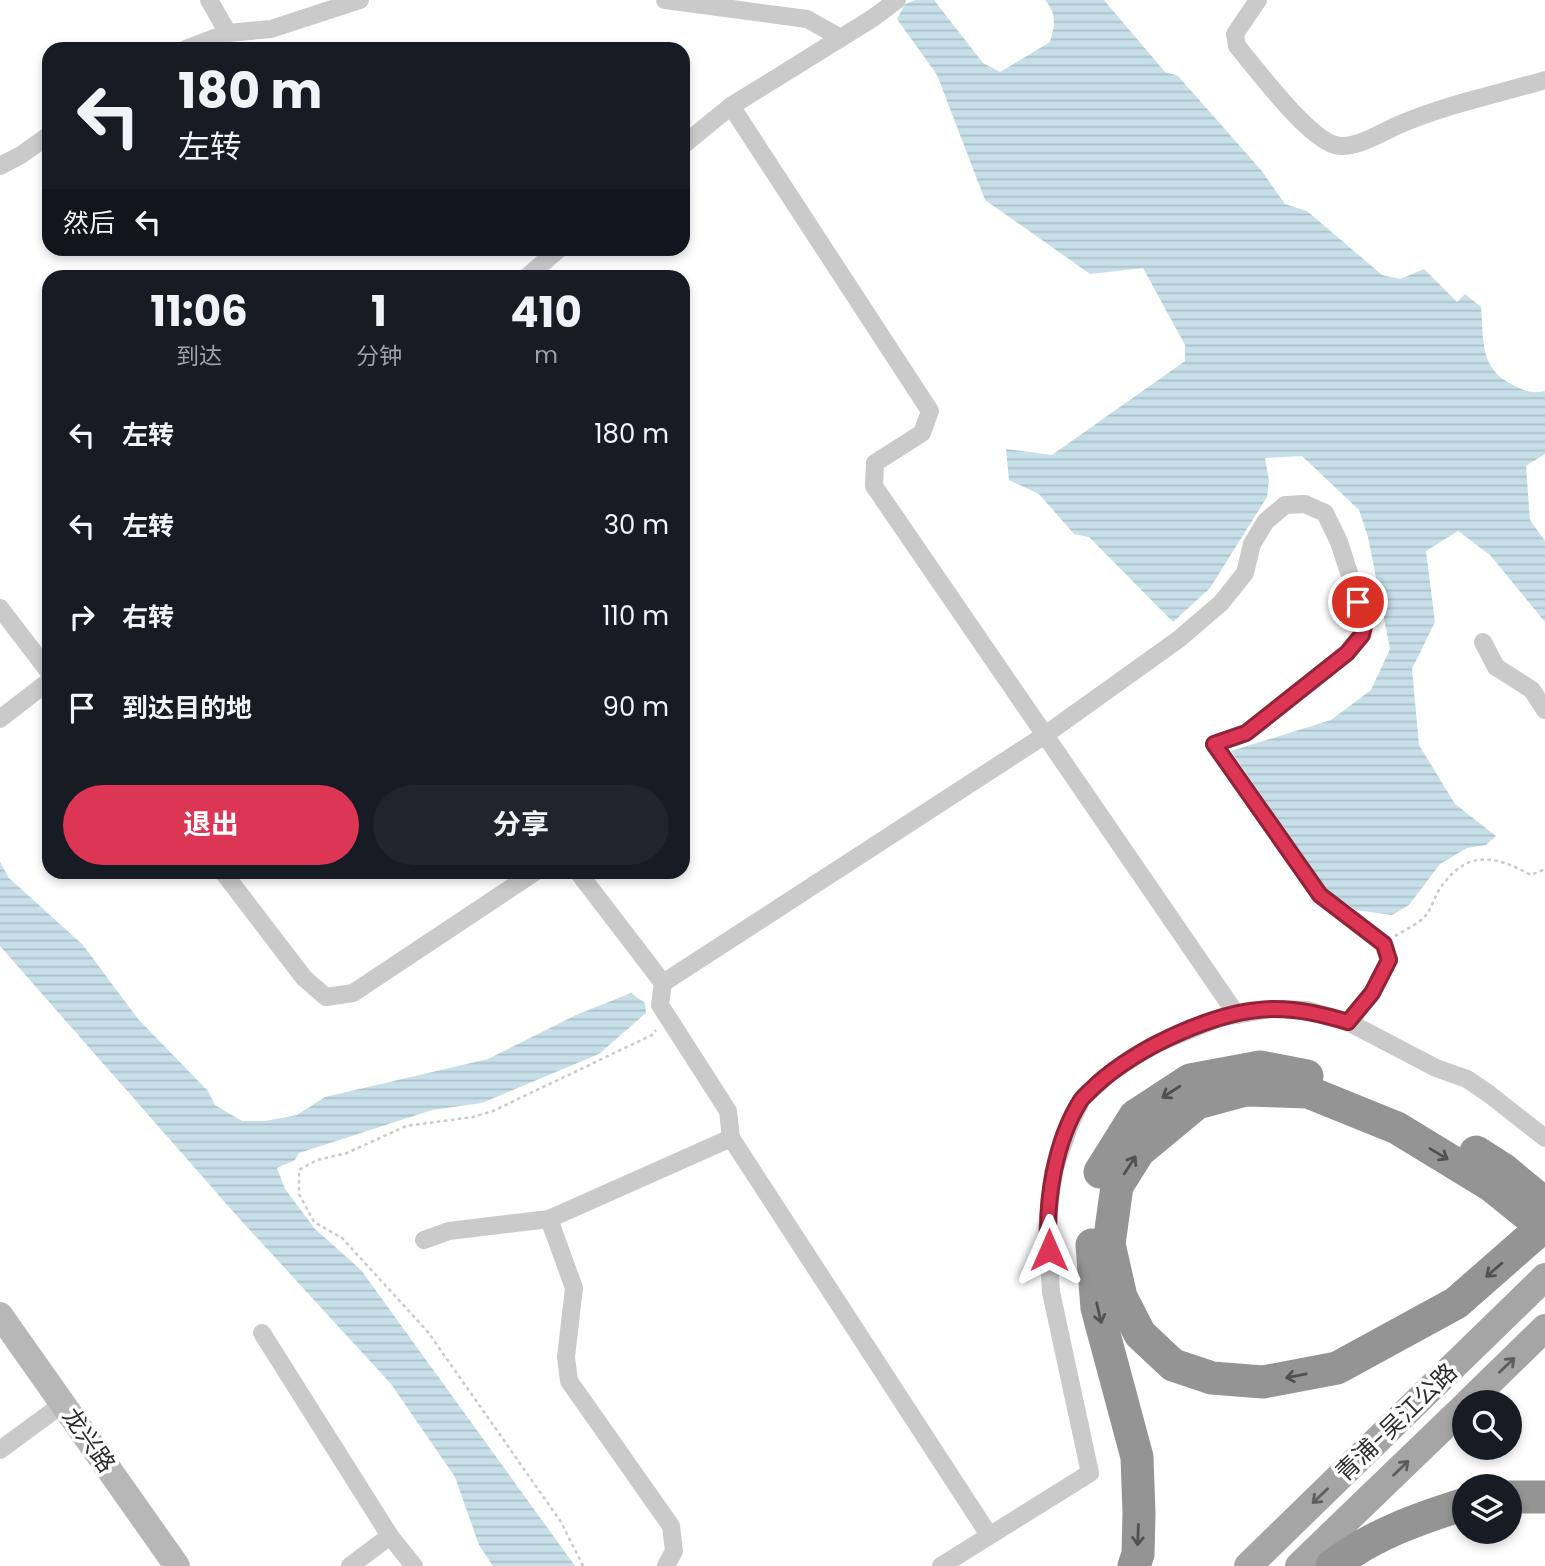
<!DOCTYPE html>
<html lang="zh">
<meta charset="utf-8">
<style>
:root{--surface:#171b24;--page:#20242c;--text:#f1f3f6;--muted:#9ea1a6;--accent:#dd3654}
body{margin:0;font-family:Poppins,"Noto Sans SC",sans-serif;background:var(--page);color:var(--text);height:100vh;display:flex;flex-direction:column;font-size:26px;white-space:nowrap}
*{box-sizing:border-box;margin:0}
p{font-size:23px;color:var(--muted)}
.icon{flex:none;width:38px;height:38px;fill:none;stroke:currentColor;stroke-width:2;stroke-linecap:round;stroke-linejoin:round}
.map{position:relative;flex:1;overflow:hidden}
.side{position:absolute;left:42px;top:270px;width:648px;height:609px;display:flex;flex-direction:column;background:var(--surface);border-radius:21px;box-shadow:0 4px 10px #0003}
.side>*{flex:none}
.hud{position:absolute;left:42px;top:42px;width:648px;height:214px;border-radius:21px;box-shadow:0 4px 10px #0003;background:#171b24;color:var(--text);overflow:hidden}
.tools{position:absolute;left:1452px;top:1390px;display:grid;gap:14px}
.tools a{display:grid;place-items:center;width:70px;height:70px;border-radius:50%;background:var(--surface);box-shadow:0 4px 10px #0003;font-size:35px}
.pin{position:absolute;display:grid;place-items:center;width:60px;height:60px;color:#fff;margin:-30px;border:4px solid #fff;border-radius:50%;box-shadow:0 2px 7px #0007}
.me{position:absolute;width:77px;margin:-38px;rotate:0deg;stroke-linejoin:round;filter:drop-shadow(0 0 5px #0008)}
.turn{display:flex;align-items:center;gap:24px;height:147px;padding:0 21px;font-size:32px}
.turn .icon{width:91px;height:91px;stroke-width:2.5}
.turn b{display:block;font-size:49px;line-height:60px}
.then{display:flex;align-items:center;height:66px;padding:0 21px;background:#0003;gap:14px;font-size:26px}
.eta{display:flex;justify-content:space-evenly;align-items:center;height:119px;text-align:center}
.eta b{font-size:42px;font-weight:700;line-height:49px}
.primary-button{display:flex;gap:14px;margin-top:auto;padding:14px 21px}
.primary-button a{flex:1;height:80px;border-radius:42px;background:var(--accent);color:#fff;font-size:28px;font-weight:700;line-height:80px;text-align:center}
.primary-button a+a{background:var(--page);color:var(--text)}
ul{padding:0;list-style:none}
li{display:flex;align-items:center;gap:21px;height:91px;padding:0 21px}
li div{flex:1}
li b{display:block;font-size:26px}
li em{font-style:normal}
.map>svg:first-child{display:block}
</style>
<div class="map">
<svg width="1545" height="1566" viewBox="0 0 1545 1566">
<defs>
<pattern id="water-rules" width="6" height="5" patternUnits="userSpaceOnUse" patternTransform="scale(1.75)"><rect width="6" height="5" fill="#c7dfe9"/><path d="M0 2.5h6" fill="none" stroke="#abc0c8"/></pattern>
</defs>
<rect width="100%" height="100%" fill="#fff"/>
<g fill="url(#water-rules)">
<path d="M916 0H934L983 63 1000 72 1050 42C1055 25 1057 14 1045 0H1104L1165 72 1178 76 1261 170 1285 204 1307 211 1382 275 1400 279 1424 269 1457 302 1465 294 1481 307C1484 340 1479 369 1513 385 1525 391 1532 394 1545 391V454L1526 466 1530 520 1545 541V622L1490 555 1458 531 1426 551 1435 622 1412 669 1419 745 1455 804 1496 836 1486 845 1467 848 1440 864 1409 905 1392 915 1356 910 1325 889 1231 751 1331 720 1371 690 1390 649 1368 537 1359 510 1302 456 1265 458 1269 480 1267 497 1210 588 1173 622 1089 537 1074 534 1039 494 1009 480 1006 449 1052 455 1185 361V345L1143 268 1090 274 985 200 937 75 897 19 905 4Z"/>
<path d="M0 862 9 878 83 945 138 1019 208 1091 215 1105 242 1121H265L297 1115 325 1097 488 1059 576 1015 631 993 645 1003 646 1013 599 1054 482 1103 432 1110 299 1153 295 1160 277 1168 285 1189 315 1229 361 1270 575 1566H493L479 1545 455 1477 391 1384 237 1216 0 946Z"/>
</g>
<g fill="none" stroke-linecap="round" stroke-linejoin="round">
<g stroke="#cacaca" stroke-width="2.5" stroke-dasharray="3.5 3.5" stroke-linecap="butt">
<path d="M1395 936C1405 930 1420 923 1426 915 1432 908 1434 898 1439 890 1466 850 1492 854 1531 875L1545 869"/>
<path d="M583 1566 561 1522 428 1332 342 1238 314 1222 299 1194V1170L317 1160 347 1153 406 1126 473 1117 493 1111 652 1035 656 1030"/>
</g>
<g stroke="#cacaca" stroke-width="18">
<path d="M209 0 228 33"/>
<path d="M665 0 807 19 841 38"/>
<path d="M1258 0 1235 34 1237 46C1257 70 1307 137 1335 145 1353 150 1379 134 1396 126 1443 105 1495 95 1545 80"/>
<path d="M186 49 228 33 271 29 360 0"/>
<path d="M731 106 930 411 922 433 875 463 874 486 1237 1015"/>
<path d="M682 146 731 106 873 18 897 0"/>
<path d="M0 166 21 155 49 135"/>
<path d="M528 276 560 248"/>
<path d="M0 608 49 672"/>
<path d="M1483 642 1496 667 1532 690 1545 710"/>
<path d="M0 719 49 681"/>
<path d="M223 872 304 978 326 997 353 993 535 872"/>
<path d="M578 872 663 983 660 1005 728 1111 731 1138 989 1535"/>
<path d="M663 983 1045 735 1179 639 1221 603 1245 573 1252 544 1266 521 1285 505 1305 504 1325 513 1339 542 1365 622 1361 635 1347 653 1246 733 1214 744 1320 895 1383 944 1389 960 1372 993 1348 1022"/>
<path d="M424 1240 449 1231 549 1219"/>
<path d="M262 1333 390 1536 350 1566"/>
<path d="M0 1450 64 1403"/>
<path d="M390 1536 414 1566"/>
<path d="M666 1566 674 1551 671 1526 569 1381 566 1357 574 1288 549 1219 731 1138"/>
<path d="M941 1566 1090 1473 1051 1292 1047 1229 1053 1173 1069 1127 1082 1099 1110 1073 1153 1045 1222 1017 1272 1009 1307 1010 1348 1022 1436 1068 1467 1079 1489 1094 1545 1138"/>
</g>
<path stroke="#b7b7b7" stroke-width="26" d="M0 1315 177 1566"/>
<g stroke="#a5a5a5" stroke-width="28">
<path d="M1469 1402 1545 1328"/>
<path d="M1248 1566 1545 1277"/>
<path d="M1299 1566 1465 1406"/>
</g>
<g stroke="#949494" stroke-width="33">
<path d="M1476 1152 1504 1170 1545 1204"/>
<path d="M1100 1172 1135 1116 1190 1080 1260 1067 1307 1076"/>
<path d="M1492 1186 1397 1128 1308 1092 1245 1090 1197 1103 1139 1151 1117 1186 1109 1244 1121 1297 1140 1334 1173 1365 1212 1378 1263 1382 1337 1368 1456 1303 1545 1225"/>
<path d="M1092 1245 1097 1308 1137 1457 1139 1513 1138 1554 1134 1566"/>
<path d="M1510 1497H1545"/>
<path d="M1332 1566C1372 1535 1417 1519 1465 1504"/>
</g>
<path stroke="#949494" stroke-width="33" d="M1492 1186 1545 1229"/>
</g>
<defs><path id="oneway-shaft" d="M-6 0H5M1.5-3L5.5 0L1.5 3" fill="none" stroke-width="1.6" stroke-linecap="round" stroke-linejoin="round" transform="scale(1.75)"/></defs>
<g stroke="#515151">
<use href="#oneway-shaft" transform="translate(1171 1092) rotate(147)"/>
<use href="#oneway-shaft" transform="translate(1439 1154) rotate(31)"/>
<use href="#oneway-shaft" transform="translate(1130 1165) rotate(-57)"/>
<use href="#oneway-shaft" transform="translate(1494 1270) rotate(139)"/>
<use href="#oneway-shaft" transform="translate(1099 1313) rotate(77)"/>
<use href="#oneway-shaft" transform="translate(1296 1376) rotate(169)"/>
<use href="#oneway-shaft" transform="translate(1138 1535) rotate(92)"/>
</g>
<g stroke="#5d5d5d">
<use href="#oneway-shaft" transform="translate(1507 1365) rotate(-44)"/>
<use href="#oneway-shaft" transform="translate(1401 1468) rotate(-44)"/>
<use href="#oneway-shaft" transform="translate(1320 1496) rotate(136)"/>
</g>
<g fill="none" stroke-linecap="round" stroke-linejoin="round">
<g stroke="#902337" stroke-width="18">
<path id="route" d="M1049 1250C1045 1202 1055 1141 1081 1100 1085 1095 1091 1090 1096 1085 1138 1047 1218 1009 1275 1009 1301 1009 1324 1015 1348 1022L1372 993 1389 960 1384 944 1320 895 1214 744 1246 733 1347 653 1362 635 1365 622 1358 602"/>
</g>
<use href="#route" stroke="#dd3654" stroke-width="12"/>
</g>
<g text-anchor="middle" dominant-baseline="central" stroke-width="7" stroke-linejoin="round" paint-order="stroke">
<g font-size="24" fill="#2d2d2d" stroke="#fff">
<text transform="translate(1396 1422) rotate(-44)">青浦-吴江公路</text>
<text transform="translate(89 1440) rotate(55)">龙兴路</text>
</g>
</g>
</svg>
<div class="tools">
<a><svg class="icon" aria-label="search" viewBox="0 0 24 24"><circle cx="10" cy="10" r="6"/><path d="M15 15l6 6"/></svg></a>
<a><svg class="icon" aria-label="layers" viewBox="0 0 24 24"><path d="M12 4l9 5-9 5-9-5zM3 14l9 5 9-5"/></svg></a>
</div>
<div class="pin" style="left:1358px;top:602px;background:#d93025"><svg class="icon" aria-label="arrive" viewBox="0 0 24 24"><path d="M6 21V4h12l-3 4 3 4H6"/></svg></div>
<svg class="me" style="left:1049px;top:1250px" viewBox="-20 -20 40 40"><path d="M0-17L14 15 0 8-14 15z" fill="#dd3654" stroke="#fff" stroke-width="4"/></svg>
<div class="hud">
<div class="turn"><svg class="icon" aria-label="left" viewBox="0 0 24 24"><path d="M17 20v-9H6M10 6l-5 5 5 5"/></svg><div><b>180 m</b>左转</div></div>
<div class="then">然后<svg class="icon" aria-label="left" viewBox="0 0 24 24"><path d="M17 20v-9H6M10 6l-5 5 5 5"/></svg></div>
</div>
<section class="side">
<div class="eta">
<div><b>11:06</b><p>到达</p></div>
<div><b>1</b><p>分钟</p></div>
<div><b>410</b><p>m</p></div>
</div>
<ul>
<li><svg class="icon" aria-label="left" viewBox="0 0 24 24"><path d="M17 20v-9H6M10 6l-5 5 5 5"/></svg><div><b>左转</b></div><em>180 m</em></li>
<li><svg class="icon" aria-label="left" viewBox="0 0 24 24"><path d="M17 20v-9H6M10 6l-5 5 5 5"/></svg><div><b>左转</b></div><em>30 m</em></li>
<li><svg class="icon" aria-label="right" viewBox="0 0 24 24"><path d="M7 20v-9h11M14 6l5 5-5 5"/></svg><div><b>右转</b></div><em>110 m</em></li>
<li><svg class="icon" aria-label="arrive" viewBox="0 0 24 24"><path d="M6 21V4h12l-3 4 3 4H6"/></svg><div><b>到达目的地</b></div><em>90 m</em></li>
</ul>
<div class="primary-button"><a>退出</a><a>分享</a></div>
</section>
</div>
